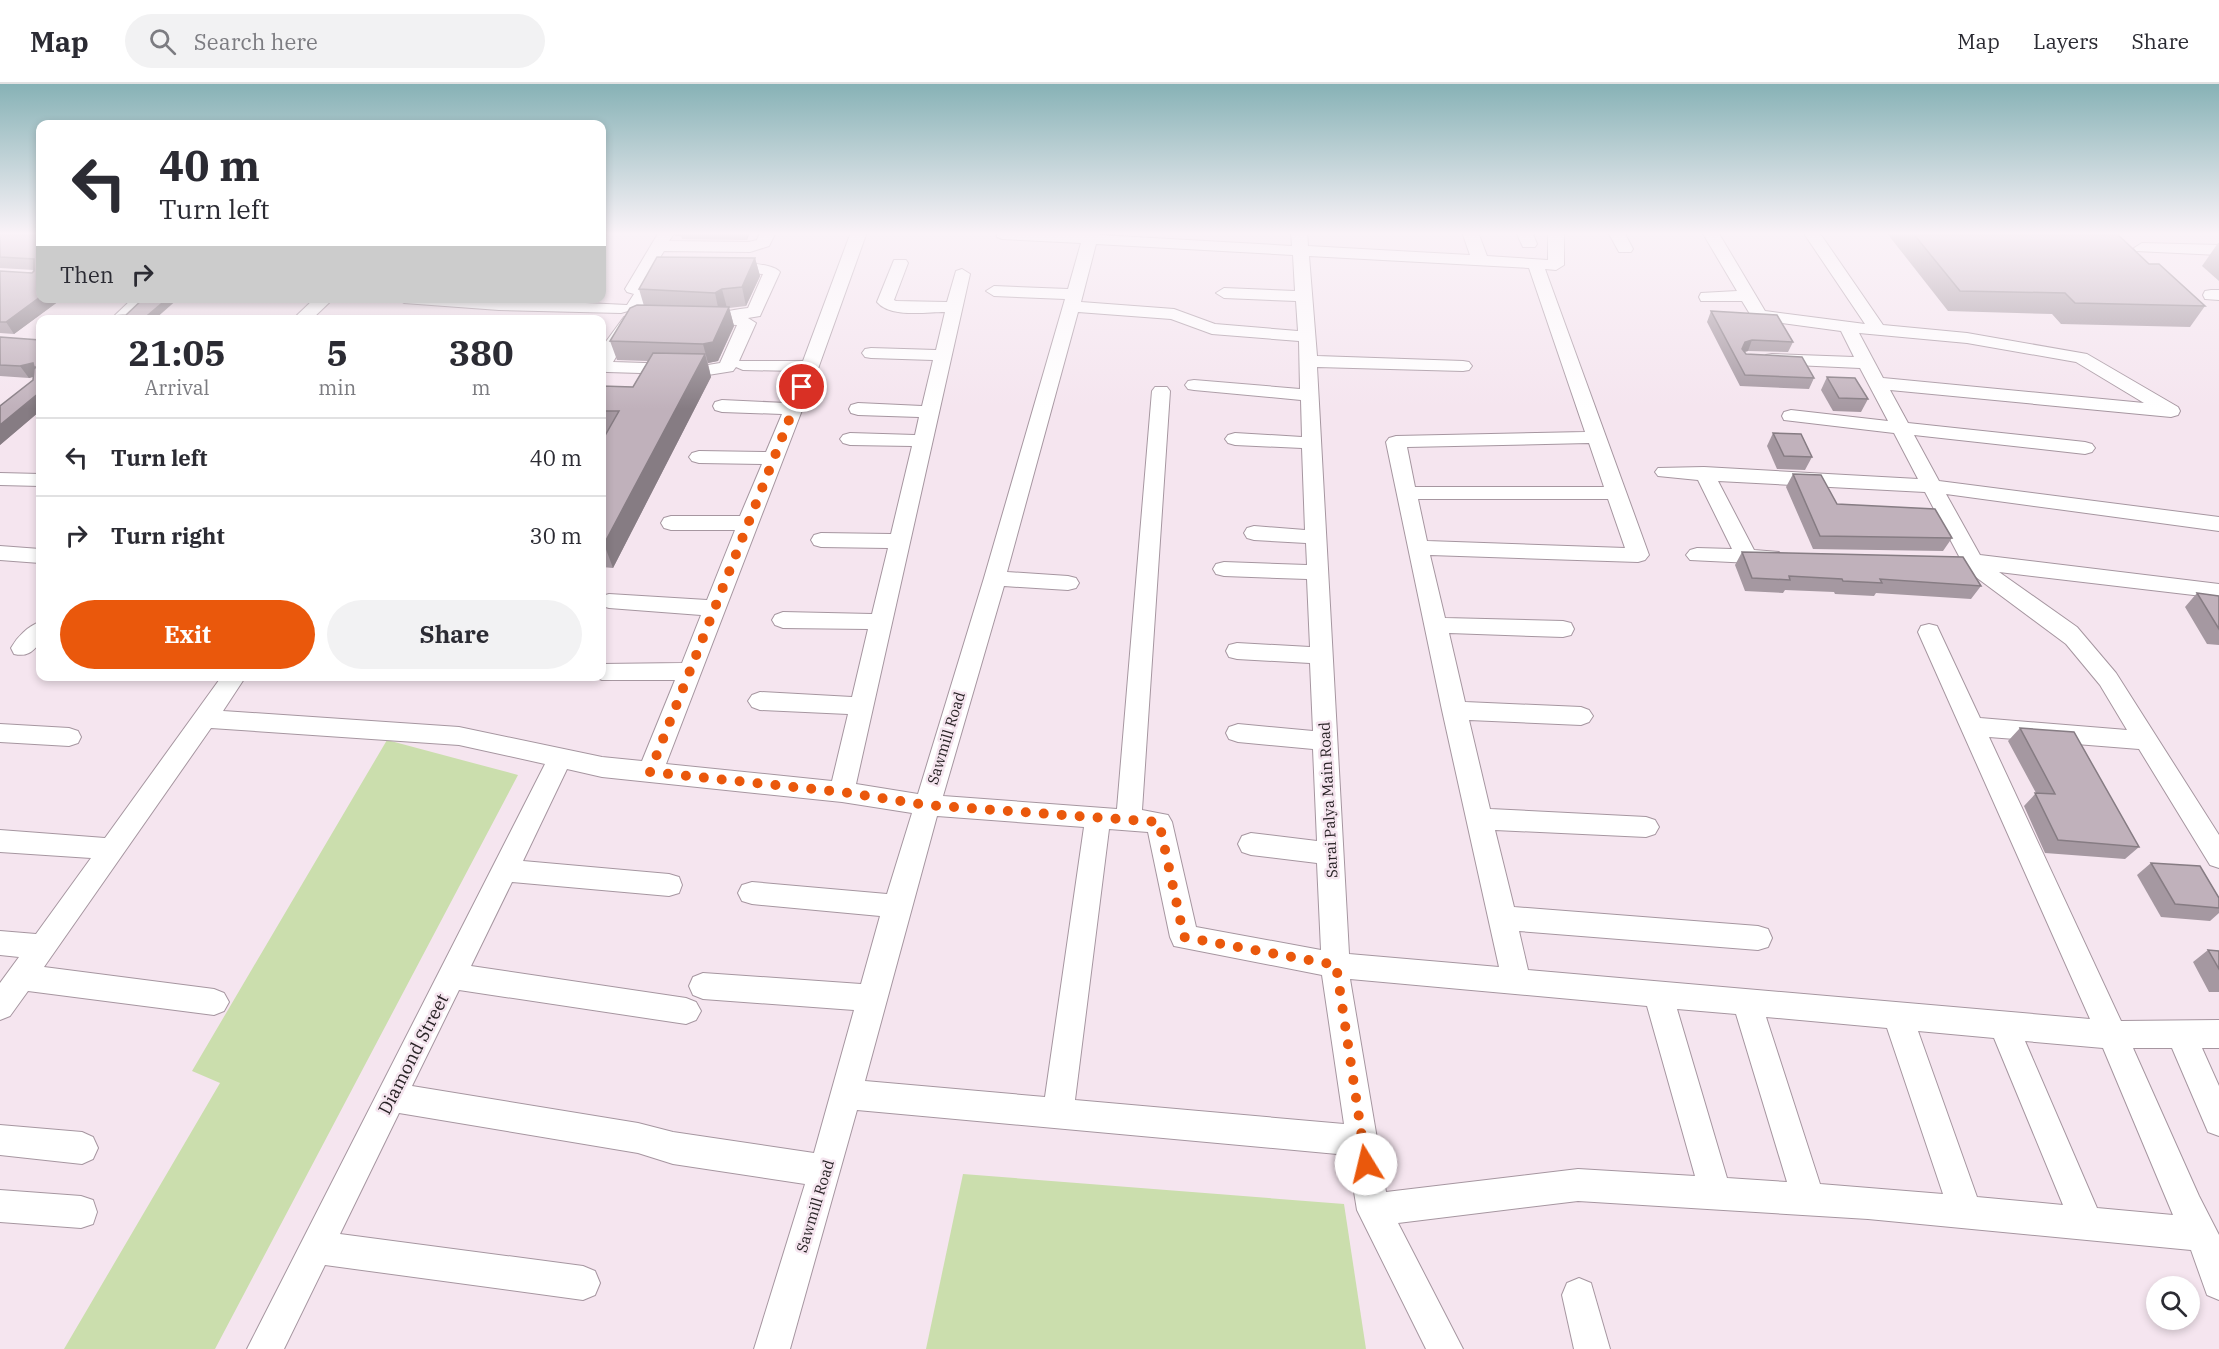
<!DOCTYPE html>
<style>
:root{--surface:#fff;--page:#f2f2f3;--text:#2b2b33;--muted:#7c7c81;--line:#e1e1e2;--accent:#ea580c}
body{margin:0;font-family:"IBM Plex Serif",serif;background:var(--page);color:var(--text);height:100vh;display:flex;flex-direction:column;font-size:22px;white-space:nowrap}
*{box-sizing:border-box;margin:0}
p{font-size:20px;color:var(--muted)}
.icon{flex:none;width:33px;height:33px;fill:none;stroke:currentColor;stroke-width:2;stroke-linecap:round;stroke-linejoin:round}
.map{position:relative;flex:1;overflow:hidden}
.panel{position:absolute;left:36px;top:231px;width:570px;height:366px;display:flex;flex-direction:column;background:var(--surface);border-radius:12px;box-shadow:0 3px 9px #0003}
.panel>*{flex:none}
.banner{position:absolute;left:36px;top:36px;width:570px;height:183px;border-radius:12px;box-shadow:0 3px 9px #0003;background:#fff;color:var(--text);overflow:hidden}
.fabs{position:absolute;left:2146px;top:1192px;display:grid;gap:12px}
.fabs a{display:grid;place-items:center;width:54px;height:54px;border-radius:50%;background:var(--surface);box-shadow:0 3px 9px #0003;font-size:30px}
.pin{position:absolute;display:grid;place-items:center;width:51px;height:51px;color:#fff;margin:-26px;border:3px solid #fff;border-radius:50%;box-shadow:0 2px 6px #0007}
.me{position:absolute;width:66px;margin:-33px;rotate:351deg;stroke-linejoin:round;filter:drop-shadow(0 0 4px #0008)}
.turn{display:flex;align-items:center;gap:21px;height:126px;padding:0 24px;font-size:27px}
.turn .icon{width:78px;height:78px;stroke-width:2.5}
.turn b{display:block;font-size:42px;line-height:51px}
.then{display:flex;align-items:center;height:57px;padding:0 24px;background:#0003;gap:12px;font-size:22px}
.eta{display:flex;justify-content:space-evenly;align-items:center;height:102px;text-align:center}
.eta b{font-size:36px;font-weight:700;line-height:42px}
.button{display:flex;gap:12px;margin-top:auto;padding:12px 24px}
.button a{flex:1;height:69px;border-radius:36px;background:var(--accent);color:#fff;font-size:24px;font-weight:700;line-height:69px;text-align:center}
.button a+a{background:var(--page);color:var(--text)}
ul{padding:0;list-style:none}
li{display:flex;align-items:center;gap:18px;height:78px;padding:0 24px;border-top:2px solid var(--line)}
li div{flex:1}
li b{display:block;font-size:22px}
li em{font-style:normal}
header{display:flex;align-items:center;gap:36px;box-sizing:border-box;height:84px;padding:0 30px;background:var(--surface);border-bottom:2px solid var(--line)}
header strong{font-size:28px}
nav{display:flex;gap:33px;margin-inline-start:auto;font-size:21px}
.search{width:420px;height:54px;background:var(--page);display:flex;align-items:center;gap:15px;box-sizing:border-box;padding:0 21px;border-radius:33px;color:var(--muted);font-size:22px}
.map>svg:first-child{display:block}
</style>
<header>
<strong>Map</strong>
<div class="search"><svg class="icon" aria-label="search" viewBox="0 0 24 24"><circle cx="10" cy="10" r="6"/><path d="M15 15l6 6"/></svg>Search here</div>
<nav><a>Map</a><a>Layers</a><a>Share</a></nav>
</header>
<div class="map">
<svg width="2219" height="1265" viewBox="0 0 2219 1265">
<rect width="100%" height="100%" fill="#f5e5ef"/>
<g fill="#cbdead">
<path d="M387 656 518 691 215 1265H64L220 999 192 987Z"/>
<path d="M963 1090 1344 1120 1366 1265H926Z"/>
</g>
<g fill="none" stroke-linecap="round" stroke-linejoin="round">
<g stroke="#a696a0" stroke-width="2">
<g id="street">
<path d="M659 148H675L669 157 749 158 757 156 760 148H776L769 162 750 168 664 167 651 188 659 193 642 224 666 227 668 231 660 236H638L613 278 708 281 720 279 737 241 700 239 694 238 692 234 694 230C702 228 711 231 719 229 728 227 737 225 748 224L763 190 719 188 717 185C725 176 772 178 780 188L760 232 748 234 756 239 739 277H803L851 148H867L819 282 666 680 832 697 848 630 760 626 752 623 748 617 752 611 760 608 852 613 868 545 783 544 775 541 772 536 775 531 783 528 872 530 888 464 821 463 814 461 811 456 814 451 821 449 891 450 912 362 850 361 843 359 840 355 843 351 850 349 915 351 919 333 858 331 851 329 849 325 851 321 858 319 922 322 933 276 871 274 865 273 862 269 865 265 871 264 936 266 945 228C926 228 890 234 877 218L894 176H906L908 179 894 216 896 217 947 218 956 187 962 185 970 190 856 700 918 710 984 494 1065 215 994 212 986 207 994 202 1068 205 1081 159 1002 155 997 153 996 148 1084 150V148H1100L1099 151 1292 162 1291 148H1307L1308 162 1470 171 1462 148H1478L1487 172 1548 176V148H1564V181L1556 186 1545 185 1649 471 1645 476 1638 478 1430 471 1445 534 1563 537 1571 539 1574 545 1571 551 1563 553 1449 549 1465 618 1581 623 1589 626 1593 632 1589 638 1581 641 1469 636 1490 725 1646 733 1655 736 1659 743 1655 750 1646 753 1495 746 1514 823 1758 842 1768 845 1772 854 1768 863 1758 866 1519 847 1528 886 2090 935 1918 548 1921 542 1929 540 1937 542 1980 634 2127 646 2100 601 2066 560 1961 482 1958 477 1960 474 1925 408 1718 397 1754 466 1779 468 1783 473 1779 478 1772 480 1690 476 1686 471 1690 466 1697 464 1732 465 1698 396 1658 392 1655 388 1658 384 1704 383 1918 395 1894 349 1784 336 1782 332 1784 328 1791 326 1888 337 1860 284 1772 280 1766 279 1763 275 1766 271 1772 270 1854 273 1841 247 1753 235 1742 217H1701L1699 213 1701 209 1737 207 1702 148H1718L1765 227 1865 240 1803 148H1819L1883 241 1967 249 2087 270 2178 323 2180 327 2178 331 2171 333 1890 306 1908 339 2085 358 2092 360 2095 364 2092 368 2085 370 1914 351 1939 397 2219 433V447L1946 410 1980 471 2219 500V514L1999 488 2077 543 2116 589 2219 751V784L2210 781 2139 665 1989 653 2121 937 2219 936V964H2202L2219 1002V1052L2208 1048 2172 964H2133L2199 1112 2219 1151V1216L2207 1211 2191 1166 1868 1135 1578 1117 1398 1139 1463 1265H1426L1357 1126 1348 1071 857 1026 790 1265H754L805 1100 673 1080 638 1069 399 1029 340 1150 583 1182 595 1187 600 1199 595 1211 583 1216 325 1181 284 1265H247L545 680 459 661 211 644 44 883 214 905 224 909 229 918 224 927 214 931 28 907 10 932 0 936V899L19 873 0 871V847L36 850 91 774 0 768V746L105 754 222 592H246L223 627 459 643 602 673 642 677 675 596H602L593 592H602V580L682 579 701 531 609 524 602 522V512L609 510 707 516 735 446H671L664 444 661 439 664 434 671 432H740L762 380 699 379 692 377 689 373 692 369 699 367 766 368 782 330 722 328 715 326 713 322 715 318 722 316 786 319 799 287 743 286 736 283 733 287 708 291 607 288 602 287V263L624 233 631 232 628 227 621 229 499 226 404 219 396 214H479L627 221 634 210 627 208 625 205ZM1096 160 1293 171 1295 207 1224 204 1216 209 1224 214 1296 217 1298 247 1215 240 1174 225 1081 218ZM1309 172 1529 184 1585 348 1396 352 1389 354 1386 358 1442 626 1499 883 1349 870 1317 283 1463 287 1469 286 1472 282 1469 278 1463 277 1317 272ZM1078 228 1171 235 1212 250 1299 257 1300 305 1194 296 1188 297 1185 301 1188 305 1194 306 1301 316 1302 353 1235 349 1228 351 1225 355 1228 359 1235 361 1302 364 1305 446 1254 442 1247 444 1244 449 1247 454 1254 456 1306 459 1307 481 1224 478 1216 480 1213 485 1216 490 1224 492 1307 495 1310 563 1237 559 1229 561 1226 567 1229 573 1237 575 1310 579 1313 647 1238 640 1229 643 1226 649 1229 655 1238 658 1313 665 1317 757 1251 749 1242 752 1238 760 1242 768 1251 771 1317 779 1321 866 1196 843 1172 738 1168 731 1142 726 1170 307 1167 303H1155L1152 307 1117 725 943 712 1004 502 1068 506 1076 504 1079 499 1076 494 1068 492 1007 488ZM1859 249 1967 259 2076 278 2144 319 1883 294ZM1589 359 1604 403H1415L1407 363ZM1418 415H1608L1625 464 1427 457ZM567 685 602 693 842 718 912 729 887 810 752 798 742 801 738 809 742 817 752 820 880 832 861 900 703 889 693 893 689 902 693 911 703 915 854 926 814 1069 673 1048 638 1039 412 1002 459 906 686 940 696 936 701 927 696 918 686 914 471 882 512 798 669 812 679 809 682 801 679 793 669 790 523 777ZM937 732 1084 743 1045 1013 865 997ZM1109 745 1148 748 1170 853 1174 862 1322 891 1344 1040 1075 1016ZM1350 895 1647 922 1695 1092 1578 1085 1386 1108ZM1677 925 1736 930 1787 1098 1727 1094ZM1766 933 1887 944 1943 1110 1820 1100ZM1918 947 1994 954 2063 1121 1977 1113ZM2025 957 2103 964 2173 1131 2097 1124Z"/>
<path d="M1516 148H1532L1537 160 1535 163H1523Z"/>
<path d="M1608 148H1624L1633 165 1631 168H1619Z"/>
<path d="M2142 159 2219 161V171L2136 167 2134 164Z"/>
<path d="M2211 206H2219V216L2205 215 2203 211 2205 207Z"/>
<path d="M133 214H152L129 236H110Z"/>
<path d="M315 214H334L311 236H292Z"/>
<path d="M0 389 40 390V402L0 401Z"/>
<path d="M0 462 40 465V479L0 476Z"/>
<path d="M40 538V559C32 568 27 573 14 570L11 564C17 553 28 542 40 538Z"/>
<path d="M0 640 69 644 78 647 81 653 78 659 69 662 0 658Z"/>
<path d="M0 1041 82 1048 93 1053 98 1064 93 1075 82 1080 0 1071Z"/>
<path d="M0 1106 81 1112 93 1116 97 1128 93 1140 81 1144 0 1138Z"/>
<path d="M1579 1194 1591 1199 1610 1265H1574L1562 1211 1567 1199Z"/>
</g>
</g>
<use href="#street" fill="#fff" fill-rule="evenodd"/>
</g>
<g fill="#a598a1">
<path d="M0 148H40V214H63L14 250 0 249V187L32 189 34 186 0 184Z"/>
<path d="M674 148H750L747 156 682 155 681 152H675Z"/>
<path d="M1886 148H2115L2149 180 2205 222 2190 243 2061 240 2052 230 1948 227Z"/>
<path d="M2218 159H2219V197L2202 182Z"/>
<path d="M755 174 760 192 746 222 729 224 734 242 718 277 708 279 711 293 613 484 602 483V357L605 350H602V302L633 303 648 277 617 276 610 257 644 222 639 205Z"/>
<path d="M1711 227 1793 258 1788 268 1748 267 1744 268 1746 270 1814 294 1809 305 1740 302 1707 238Z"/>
<path d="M0 253 40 256V327L0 361V322L33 296V293L29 294 0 292Z"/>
<path d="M1827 293 1868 315 1861 328 1833 327 1821 306Z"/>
<path d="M1773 349 1812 373 1805 386 1777 385 1767 362Z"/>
<path d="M1793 390 1837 420 1952 454 1943 467 1813 465 1786 403Z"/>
<path d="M1742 468 1981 502 1971 515 1876 509 1874 512 1835 510 1834 508 1785 506 1783 509 1745 507 1735 481Z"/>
<path d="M2197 509 2219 512V561L2207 560 2185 523Z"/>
<path d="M2020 644 2139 763 2125 775 2045 769 2024 722 2036 709 2008 657Z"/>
<path d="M2151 779 2219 824V829L2210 837 2161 833 2137 791Z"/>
<path d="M2208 866 2219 867V908H2209L2193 878Z"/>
</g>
<g fill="#867c83">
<path d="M602 148H609L602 159Z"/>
<path d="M745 148H750L747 156Z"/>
<path d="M755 174 760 192 746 222 742 203Z"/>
<path d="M722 205 727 224 719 228 715 209Z"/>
<path d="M40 213V214H63L14 250 6 238Z"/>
<path d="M168 214H179L154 236H142Z"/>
<path d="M729 223 734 242 718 277 708 279 703 260Z"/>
<path d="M1752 256 1748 267 1740 269 1745 258Z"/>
<path d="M705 270 711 293 613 484 604 460Z"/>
<path d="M33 279 34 283 39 291 29 294 20 282Z"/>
<path d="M40 308V327L0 361V341Z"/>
</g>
<g fill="#c0b1bb" stroke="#867c83" stroke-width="1.5">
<path d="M0 148H40V213L6 238H0V187L32 189 34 187V175L0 173Z"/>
<path d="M1912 148H2115L2149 180H2159L2205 222 2075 219 2065 209 1960 207Z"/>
<path d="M657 173 755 174 742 203 722 205 715 209 639 205Z"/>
<path d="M144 214H168L142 236H109L113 232 126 231Z"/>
<path d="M637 221 729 223 713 258 703 260 610 257 630 224Z"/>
<path d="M1711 227 1777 231 1793 258 1752 256 1745 258 1742 265 1746 270 1802 273 1814 294 1745 291Z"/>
<path d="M0 253 40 256V308L0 341V322L33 296 34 285 36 283H34L33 279 20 282 0 281Z"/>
<path d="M653 269 705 270 604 460H602V357L619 327H602V302L633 303Z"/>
<path d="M1827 293 1855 294 1868 315 1839 314Z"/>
<path d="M1773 349 1801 350 1812 373 1784 372Z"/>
<path d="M1793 390 1821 391 1837 420 1935 425 1952 454 1820 452Z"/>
<path d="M1742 468 1963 473 1981 502 1880 495 1882 499 1843 497 1842 495 1789 492 1790 496 1752 494Z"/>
<path d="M2197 509 2219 512V545Z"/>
<path d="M2020 644 2074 648 2139 763 2058 756 2035 709 2055 710Z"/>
<path d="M2151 779 2200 782 2219 814V824L2175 820Z"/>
<path d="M2208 866 2219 867V885Z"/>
</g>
<linearGradient id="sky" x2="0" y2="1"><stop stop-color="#87b2b6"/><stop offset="0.46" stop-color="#faf3f8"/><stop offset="1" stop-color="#faf3f8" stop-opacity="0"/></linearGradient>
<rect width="2219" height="325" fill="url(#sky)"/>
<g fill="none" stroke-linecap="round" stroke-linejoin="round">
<path stroke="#ea580c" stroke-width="10" stroke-dasharray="0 18" d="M802 303 650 688 842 708 926 721 1159 738 1184 853 1336 881 1366 1080"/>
</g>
<g text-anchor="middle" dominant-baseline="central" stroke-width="5" stroke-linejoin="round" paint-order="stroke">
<g font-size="15" fill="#282225" stroke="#f5e5ef">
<text transform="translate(946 654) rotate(-73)">Sawmill Road</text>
<text transform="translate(1328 716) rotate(-93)">Sarai Palya Main Road</text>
<text transform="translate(815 1122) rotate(-73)">Sawmill Road</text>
</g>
<g font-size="18" fill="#282225" stroke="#f5e5ef">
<text transform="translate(413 970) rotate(-63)">Diamond Street</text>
</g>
</g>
</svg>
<div class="fabs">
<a><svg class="icon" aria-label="search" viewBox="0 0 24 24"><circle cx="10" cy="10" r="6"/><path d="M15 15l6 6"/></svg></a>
</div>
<div class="pin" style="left:802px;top:303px;background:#d93025"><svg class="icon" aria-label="arrive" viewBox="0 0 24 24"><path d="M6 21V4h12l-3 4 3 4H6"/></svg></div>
<svg class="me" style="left:1366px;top:1080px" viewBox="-20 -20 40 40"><circle r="19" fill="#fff"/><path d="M0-13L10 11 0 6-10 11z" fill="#ea580c"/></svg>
<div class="banner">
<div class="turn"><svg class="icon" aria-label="left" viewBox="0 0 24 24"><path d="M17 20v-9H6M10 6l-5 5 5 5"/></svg><div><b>40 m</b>Turn left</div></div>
<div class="then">Then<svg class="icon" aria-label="right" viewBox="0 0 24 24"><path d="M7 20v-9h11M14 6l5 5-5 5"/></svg></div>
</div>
<section class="panel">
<div class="eta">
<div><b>21:05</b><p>Arrival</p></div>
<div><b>5</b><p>min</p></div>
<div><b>380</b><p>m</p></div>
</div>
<ul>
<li><svg class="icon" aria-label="left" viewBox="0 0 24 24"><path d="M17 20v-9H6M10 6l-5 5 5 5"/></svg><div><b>Turn left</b></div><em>40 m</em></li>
<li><svg class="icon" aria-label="right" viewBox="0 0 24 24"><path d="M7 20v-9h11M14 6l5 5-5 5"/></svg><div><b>Turn right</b></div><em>30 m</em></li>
</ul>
<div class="button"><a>Exit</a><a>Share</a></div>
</section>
</div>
